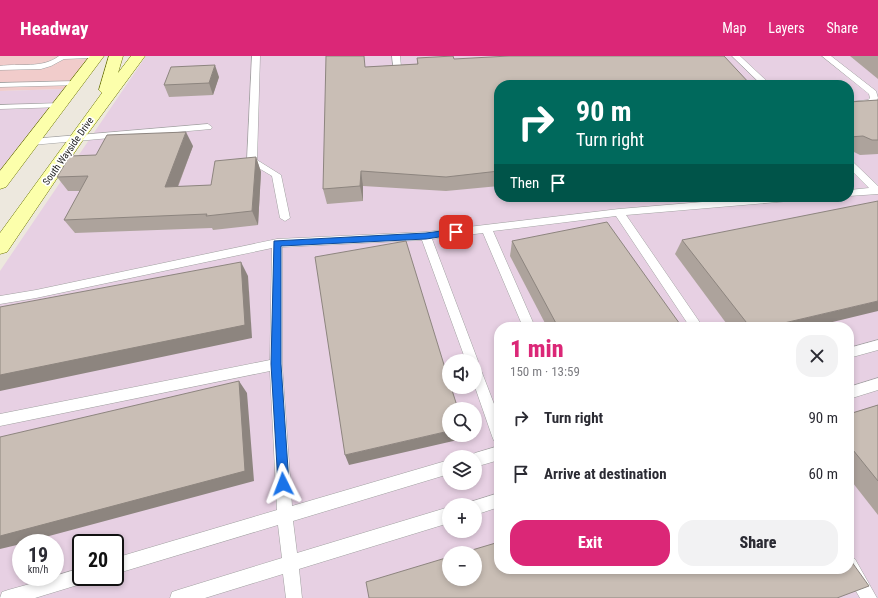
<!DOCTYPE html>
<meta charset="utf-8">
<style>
:root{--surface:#fff;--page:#f2f2f3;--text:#2b2b33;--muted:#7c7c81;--accent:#db2777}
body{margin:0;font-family:"Roboto Condensed",sans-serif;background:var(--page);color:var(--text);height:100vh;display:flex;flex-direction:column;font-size:15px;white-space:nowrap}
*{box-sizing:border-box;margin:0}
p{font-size:13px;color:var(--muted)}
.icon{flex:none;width:22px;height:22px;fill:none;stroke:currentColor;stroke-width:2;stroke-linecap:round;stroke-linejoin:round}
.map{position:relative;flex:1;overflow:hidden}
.drawer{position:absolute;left:494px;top:266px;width:360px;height:252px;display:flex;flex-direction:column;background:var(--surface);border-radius:16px;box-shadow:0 2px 6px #0003}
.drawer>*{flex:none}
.banner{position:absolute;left:494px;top:24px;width:360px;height:122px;border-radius:16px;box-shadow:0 2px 6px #0003;background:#00695c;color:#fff;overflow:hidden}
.controls{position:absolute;left:442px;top:298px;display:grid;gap:8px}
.controls a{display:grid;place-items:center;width:40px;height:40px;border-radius:50%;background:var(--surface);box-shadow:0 2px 6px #0003;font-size:20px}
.speed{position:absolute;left:12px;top:478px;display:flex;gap:8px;font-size:20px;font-weight:700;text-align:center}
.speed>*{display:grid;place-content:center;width:52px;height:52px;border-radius:50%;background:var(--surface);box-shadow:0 2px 6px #0003;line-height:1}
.speed small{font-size:10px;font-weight:400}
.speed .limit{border:2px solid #111;border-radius:6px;background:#fff;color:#111}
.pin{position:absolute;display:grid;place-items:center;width:34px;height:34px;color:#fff;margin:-17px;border-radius:8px;box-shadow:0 2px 6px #0006}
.me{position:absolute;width:44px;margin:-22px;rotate:357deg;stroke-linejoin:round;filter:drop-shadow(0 0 3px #0008)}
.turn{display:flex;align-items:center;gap:14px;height:84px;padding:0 16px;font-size:18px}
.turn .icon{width:52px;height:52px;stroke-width:2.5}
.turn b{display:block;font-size:28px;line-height:34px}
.then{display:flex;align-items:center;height:38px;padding:0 16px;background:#0003;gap:8px;font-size:15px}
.round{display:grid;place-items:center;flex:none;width:42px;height:42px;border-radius:16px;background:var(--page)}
.summary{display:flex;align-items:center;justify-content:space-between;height:68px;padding:0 16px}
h1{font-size:24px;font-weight:800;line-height:30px;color:var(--accent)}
.button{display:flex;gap:8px;margin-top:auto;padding:8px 16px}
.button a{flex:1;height:46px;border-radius:16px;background:var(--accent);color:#fff;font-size:16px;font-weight:800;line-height:46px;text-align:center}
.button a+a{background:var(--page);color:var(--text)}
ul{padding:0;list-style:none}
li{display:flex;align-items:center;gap:12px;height:56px;padding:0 16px}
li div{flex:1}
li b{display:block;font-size:15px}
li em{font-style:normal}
header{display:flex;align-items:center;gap:24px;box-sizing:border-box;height:56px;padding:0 20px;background:var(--accent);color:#fff}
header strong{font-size:19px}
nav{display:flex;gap:22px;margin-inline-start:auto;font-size:14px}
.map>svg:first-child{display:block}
</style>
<header>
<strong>Headway</strong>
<nav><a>Map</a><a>Layers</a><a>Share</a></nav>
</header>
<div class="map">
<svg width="878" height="542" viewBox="0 0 878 542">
<rect width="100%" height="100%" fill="#ede8de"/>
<path fill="#f1cccb" d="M0 0H89L65 33 0 35Z"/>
<g fill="#e7d0e3" fill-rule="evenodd">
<path d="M146 0H878V542H0V215ZM499 29H849V141H499ZM499 271H849V513H499ZM449 305H475V331H449ZM449 353H475V379H449ZM449 401H475V427H449ZM449 449H475V475H449ZM21 487H55V521H21ZM81 487H115V521H81ZM449 497H475V523H449Z"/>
<path d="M65 33 0 117V35Z"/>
</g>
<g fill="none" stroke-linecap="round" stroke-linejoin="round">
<g stroke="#a1a1a1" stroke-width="1">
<g id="lane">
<path d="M59 0H94L90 2 64 3 51 10 41 13 0 14V10C20 7 42 13 59 0Z"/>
<path d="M252 0H260L257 104 281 119 290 162 285 165 280 162 272 120 247 105Z"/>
<path d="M392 0H400L401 11H412V15L394 16Z"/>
<path d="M732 0H740L771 29H762Z"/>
<path d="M822 0H831L876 35 878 42 874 48 849 50V46L868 44 870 42 869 38Z"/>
<path d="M77 25 81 27 80 29 0 31V27Z"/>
<path d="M61 47H64V51L0 53V49Z"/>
<path d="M208 68 212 71 211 73 32 89 28 86 32 83Z"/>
<path d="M849 104 852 105 878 130V138L849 140V134L869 132 849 112Z"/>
<path d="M762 141H806L801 144 626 159 703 271H690L616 160 493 175 535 271H523L483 177 432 183 478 305 476 309 480 310 481 314 499 361V386L494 385 492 380 475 331V305H466L422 184 282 191V308L292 450 449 404V418L293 465 297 497 449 451V467L299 513 302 542H286L283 518 205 542H170L172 536 178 534 282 502 278 469 115 518V502L277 454 270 315 0 370V358L270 304 272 192 36 242 0 248V240L36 234 277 183 426 176 619 153Z"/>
<path d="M878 284V294L849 302V292Z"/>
<path d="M878 322V334L849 343V331Z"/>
<path d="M499 390V404L475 411V401H469L475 397Z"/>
<path d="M499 437V451L475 459V449H468L470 446Z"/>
<path d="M849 501 855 503 877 542H860L843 513H849Z"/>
<path d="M81 512V521H89L87 526 81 528 35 542H0L2 536 8 534 55 521V520Z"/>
</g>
</g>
<g stroke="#697300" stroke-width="1">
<g id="secondary">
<path d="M90 0H104L6 131 0 133V115Z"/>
<path d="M109 0H123L118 17 131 0H145L83 84 7 196 0 198V177L102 37 99 34Z"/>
</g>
</g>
<use href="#lane" fill="#fff" fill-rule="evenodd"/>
<use href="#secondary" fill="#fcffab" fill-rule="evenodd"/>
</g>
<g fill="#ada39c">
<path d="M850 0H878V23Z"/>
<path d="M417 2 454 3 499 29V130L446 135 363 130V145L327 148 323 133 365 11 417 8Z"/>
<path d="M219 21 213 39 169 41 164 29Z"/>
<path d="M878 44V98L860 99 852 95H849V46Z"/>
<path d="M193 90 178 131 211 129 256 101 261 116 258 169 213 174 212 172 75 177 64 164 80 135H68L57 121 96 99Z"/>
<path d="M682 184 812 271H729L675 198Z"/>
<path d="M512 185 682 271H547L510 200Z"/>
<path d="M878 349V459L849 422V358Z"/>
</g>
<g fill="#8d857f">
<path d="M215 9 219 21 213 39 209 27Z"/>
<path d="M186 76 193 90 172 145 165 131Z"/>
<path d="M256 101 261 116 258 169 252 155Z"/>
<path d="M361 115 363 130V145L360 130Z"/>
<path d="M241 206 248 220 252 282 0 335V319Z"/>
<path d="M878 245V255L812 271H767Z"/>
<path d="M239 325 247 337 254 425 23 487H21V488L0 493V480Z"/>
<path d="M449 375V379H463L462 383 349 409 345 399Z"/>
</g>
<g fill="#c9beb5" stroke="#8d857f">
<path d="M326 0H364L365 11 418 8 417 2 453 0 454 3 509 0H724L751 29H499V115L446 121 361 115 360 130 323 133Z"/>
<path d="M215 9 209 27 164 29 171 11Z"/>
<path d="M878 44V84H872L863 80 849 81V46Z"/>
<path d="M186 76 165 131 211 129 215 105 256 101 252 155 206 160 207 158 64 164 88 120 57 121 70 100 96 99 107 79Z"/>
<path d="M878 145V245L767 271H750L682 184Z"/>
<path d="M607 166 682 271H558L512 185Z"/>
<path d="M406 185 449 325V331H451L458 353H449V375L345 399 315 201Z"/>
<path d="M241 206 245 269 0 319V251Z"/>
<path d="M239 325 245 415 0 480V381Z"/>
<path d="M878 349V425L849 389V358Z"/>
<path d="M499 486V513H849V502L869 530 837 542H369L366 526 449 501V523H475V497H462Z"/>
</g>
<path fill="#1a73e8" stroke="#114b97" d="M456 173 459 174V178L426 183 281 190V308L289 428 287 432 283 434 279 432 278 428 271 308 274 185 426 177Z"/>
<g text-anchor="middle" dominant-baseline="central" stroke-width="3.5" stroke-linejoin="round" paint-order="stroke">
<g font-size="10" fill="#1a1a1a" stroke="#fff">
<text transform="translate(68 95) rotate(-55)">South Wayside Drive</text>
</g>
</g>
</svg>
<div class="controls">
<a><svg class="icon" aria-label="sound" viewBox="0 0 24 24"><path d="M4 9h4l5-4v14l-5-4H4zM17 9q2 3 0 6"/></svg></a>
<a><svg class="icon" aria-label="search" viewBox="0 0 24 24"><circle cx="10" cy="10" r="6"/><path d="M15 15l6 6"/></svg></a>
<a><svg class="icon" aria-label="layers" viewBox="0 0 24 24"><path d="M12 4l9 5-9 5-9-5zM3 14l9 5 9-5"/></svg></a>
<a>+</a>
<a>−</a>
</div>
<div class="speed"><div>19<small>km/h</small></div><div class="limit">20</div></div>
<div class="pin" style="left:456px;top:176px;background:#d93025"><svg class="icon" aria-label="arrive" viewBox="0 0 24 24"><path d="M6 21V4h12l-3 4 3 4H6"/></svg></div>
<svg class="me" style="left:283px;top:428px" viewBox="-20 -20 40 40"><path d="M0-17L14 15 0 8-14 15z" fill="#1a73e8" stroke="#fff" stroke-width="4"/></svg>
<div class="banner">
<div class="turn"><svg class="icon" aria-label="right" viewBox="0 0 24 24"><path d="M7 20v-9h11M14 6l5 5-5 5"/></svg><div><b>90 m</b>Turn right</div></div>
<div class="then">Then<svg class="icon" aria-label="arrive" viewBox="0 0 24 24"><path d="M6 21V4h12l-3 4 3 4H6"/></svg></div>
</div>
<section class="drawer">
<div class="summary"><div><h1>1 min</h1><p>150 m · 13:59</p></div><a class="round"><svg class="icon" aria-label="close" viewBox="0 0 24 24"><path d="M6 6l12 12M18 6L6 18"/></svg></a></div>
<ul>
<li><svg class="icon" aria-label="right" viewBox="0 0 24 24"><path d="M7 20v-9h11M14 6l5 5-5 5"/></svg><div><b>Turn right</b></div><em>90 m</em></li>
<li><svg class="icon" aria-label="arrive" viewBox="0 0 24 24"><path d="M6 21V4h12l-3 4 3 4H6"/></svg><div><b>Arrive at destination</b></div><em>60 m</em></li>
</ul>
<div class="button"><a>Exit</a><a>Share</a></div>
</section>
</div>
